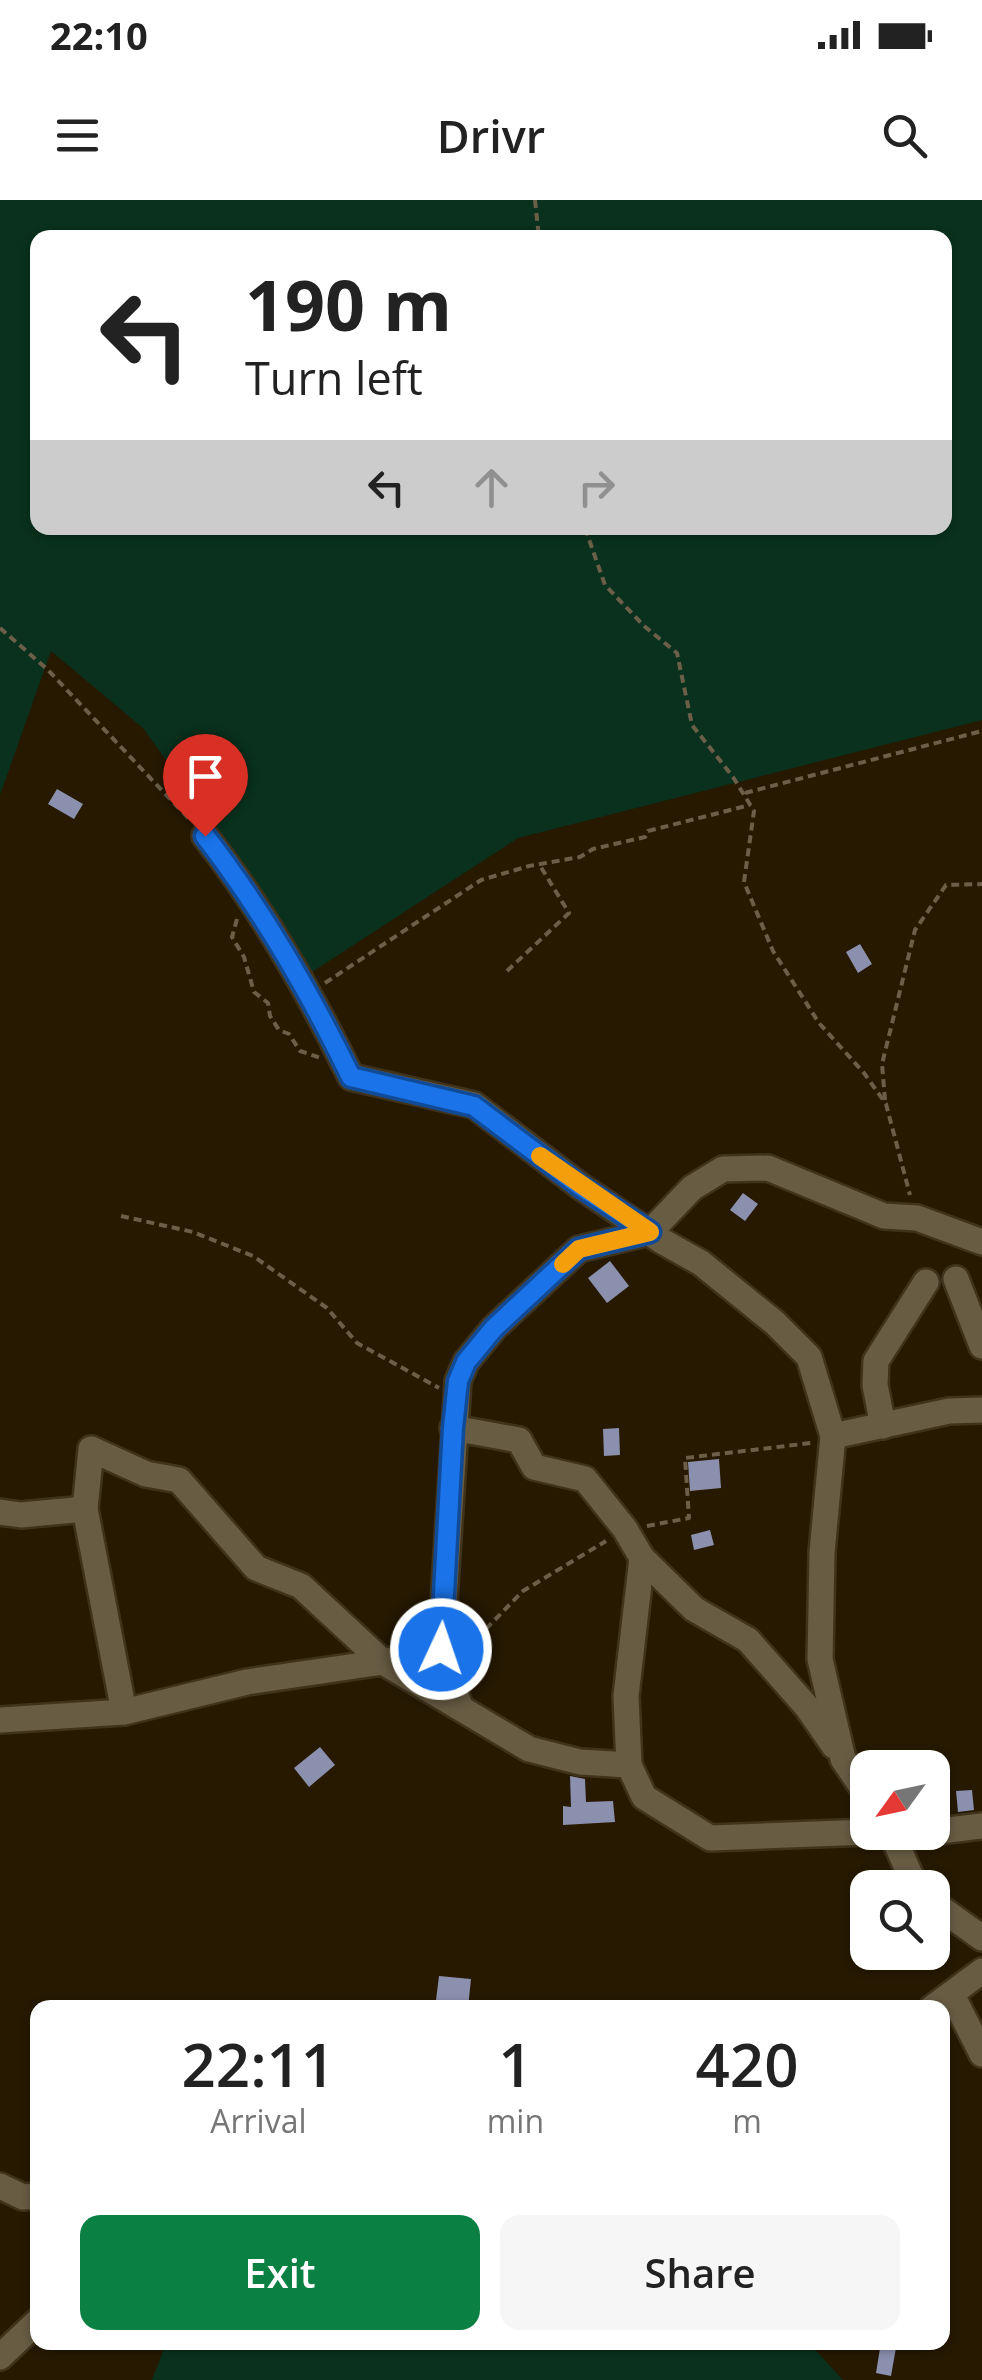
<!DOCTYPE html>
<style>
:root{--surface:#fff;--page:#f6f6f6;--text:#222;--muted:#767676;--accent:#0b8043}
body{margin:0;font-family:"Open Sans",sans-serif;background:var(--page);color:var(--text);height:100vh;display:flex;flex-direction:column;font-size:38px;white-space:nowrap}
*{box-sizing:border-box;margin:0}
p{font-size:32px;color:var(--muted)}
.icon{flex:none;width:55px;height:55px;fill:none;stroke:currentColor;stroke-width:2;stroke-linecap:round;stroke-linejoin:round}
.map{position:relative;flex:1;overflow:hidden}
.side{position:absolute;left:30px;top:1800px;width:920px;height:350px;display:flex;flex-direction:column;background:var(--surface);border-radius:20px;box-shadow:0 2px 8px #0004}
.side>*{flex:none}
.hud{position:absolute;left:30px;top:30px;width:922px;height:305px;border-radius:20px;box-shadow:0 2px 8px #0004;background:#fff;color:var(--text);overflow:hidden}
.needle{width:65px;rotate:237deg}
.controls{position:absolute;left:850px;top:1550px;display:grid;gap:20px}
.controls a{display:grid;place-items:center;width:100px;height:100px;border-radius:20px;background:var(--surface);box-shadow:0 2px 8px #0004;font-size:50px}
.pin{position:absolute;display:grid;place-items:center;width:85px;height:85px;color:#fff;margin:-102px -42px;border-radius:50% 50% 50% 0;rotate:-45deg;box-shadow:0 0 10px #0007}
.pin .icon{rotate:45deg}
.me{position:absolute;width:110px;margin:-55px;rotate:3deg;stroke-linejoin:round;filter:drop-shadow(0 0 8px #0008)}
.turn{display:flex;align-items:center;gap:35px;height:210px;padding:0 50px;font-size:45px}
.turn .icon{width:130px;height:130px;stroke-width:2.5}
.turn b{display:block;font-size:70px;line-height:85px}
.lanes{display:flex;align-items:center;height:95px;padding:0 50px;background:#0003;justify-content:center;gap:50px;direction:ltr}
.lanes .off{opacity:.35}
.eta{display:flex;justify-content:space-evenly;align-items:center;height:170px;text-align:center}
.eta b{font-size:60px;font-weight:600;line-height:70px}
.primary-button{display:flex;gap:20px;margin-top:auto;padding:20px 50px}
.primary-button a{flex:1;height:115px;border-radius:20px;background:var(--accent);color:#fff;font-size:40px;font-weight:600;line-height:115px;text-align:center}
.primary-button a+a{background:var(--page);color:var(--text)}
.status{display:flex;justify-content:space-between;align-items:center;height:70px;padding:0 50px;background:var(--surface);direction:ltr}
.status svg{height:28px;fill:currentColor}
header{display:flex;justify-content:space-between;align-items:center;height:130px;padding:0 50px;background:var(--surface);font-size:45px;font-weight:600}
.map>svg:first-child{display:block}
</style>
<div class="status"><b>22:10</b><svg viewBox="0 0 49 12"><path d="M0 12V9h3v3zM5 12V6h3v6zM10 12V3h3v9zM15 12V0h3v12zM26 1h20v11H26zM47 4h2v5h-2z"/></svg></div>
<header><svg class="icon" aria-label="menu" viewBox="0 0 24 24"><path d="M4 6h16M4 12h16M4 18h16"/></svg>Drivr<svg class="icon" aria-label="search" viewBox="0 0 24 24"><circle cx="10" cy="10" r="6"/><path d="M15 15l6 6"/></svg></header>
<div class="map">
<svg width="982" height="2180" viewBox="0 0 982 2180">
<rect width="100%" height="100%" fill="#261900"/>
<g fill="#09311d" fill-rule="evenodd">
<path d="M0 0H982V520L518 638 312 772 262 693 143 528 51 451 0 595ZM38 38H945V328H38Z"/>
<path d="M194 2142 809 2143 843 2180H152L164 2149Z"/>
</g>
<g fill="#8c90af">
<path d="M57 589 83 604 74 619 48 604Z"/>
<path d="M860 744 872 764 858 773 846 752Z"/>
<path d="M743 993 758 1004 745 1021 730 1010Z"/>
<path d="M610 1061 629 1086 607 1103 588 1078Z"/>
<path d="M619 1228 620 1255 604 1256 603 1229Z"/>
<path d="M719 1259 721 1288 690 1291 688 1262Z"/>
<path d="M710 1330 714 1345 694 1350 691 1335Z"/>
<path d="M320 1547 335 1565 309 1587 294 1568Z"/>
<path d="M570 1576 585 1579 586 1602 613 1601 615 1622 563 1625V1606L571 1607Z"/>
<path d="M972 1590 974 1610 958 1612 956 1591Z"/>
<path d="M439 1776 471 1779 468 1808H453L454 1802 436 1800Z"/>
<path d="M881 2142H897L891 2176 876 2173Z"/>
</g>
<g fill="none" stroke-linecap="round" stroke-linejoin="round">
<g stroke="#40331b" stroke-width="30">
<g id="minor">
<path d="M205 636C263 710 310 793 351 877L474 905 580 986 660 1040 701 1063 775 1123 809 1157 833 1236 822 1352 820 1459 843 1559 868 1596"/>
<path d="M956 1079 982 1146"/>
<path d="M883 1226 875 1185 876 1161 926 1082"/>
<path d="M453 1228 519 1240 534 1267 585 1279 625 1329 642 1358 694 1409 748 1440 807 1507 834 1546"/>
<path d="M833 1236 949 1211 982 1210"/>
<path d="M0 1312 21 1315 85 1309"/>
<path d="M460 1507 441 1449 458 1181 466 1162 494 1128 579 1049 650 1032 692 988 723 969 768 968 884 1016 917 1018 982 1042"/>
<path d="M124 1512 85 1309 91 1249 146 1274 179 1280 256 1368 301 1386 383 1462 529 1549 580 1562 629 1565 644 1597 710 1638 868 1632"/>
<path d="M0 1520 124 1512 247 1482 383 1462 441 1449"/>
<path d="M629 1565 626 1496 642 1358"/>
<path d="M891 1632 916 1688"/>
<path d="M932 1632 982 1626"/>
<path d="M932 1702 982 1738"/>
<path d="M952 1795 982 1854"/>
<path d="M932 1808 982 1771"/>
<path d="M0 1986 23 1997 38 1996"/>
<path d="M0 2157 38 2121"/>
</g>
</g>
<g stroke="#6b5f49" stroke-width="4" stroke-dasharray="8 5" stroke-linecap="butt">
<path d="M535 0 539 38"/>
<path d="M585 328 605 385 644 426 677 453 692 525 733 577 754 611 744 682 773 751 819 823 864 873 886 904 910 995"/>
<path d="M0 428 47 469 190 620"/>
<path d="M745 593 982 531"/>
<path d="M237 719 232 737 244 757 254 792 268 803 270 816 279 830 289 834 300 851 321 858"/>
<path d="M507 771 569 713 539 664"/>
<path d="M325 783 481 680 529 666 580 657 593 649 645 637 648 631 750 605"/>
<path d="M885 900 882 864 915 730 946 685 982 684"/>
<path d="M121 1016 193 1032 253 1056 327 1108 357 1143 439 1188"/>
<path d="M647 1326 689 1318 685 1258 811 1243"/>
<path d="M464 1442 478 1437 523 1391 606 1341"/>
</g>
<use href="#minor" stroke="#685c43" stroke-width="25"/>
</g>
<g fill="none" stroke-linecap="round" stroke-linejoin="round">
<g stroke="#114b97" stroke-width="25">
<path id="route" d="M205 636C263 711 310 793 351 877L474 906 580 986 650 1032 579 1049 494 1128 466 1162 458 1181 453 1228 441 1449"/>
</g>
<use href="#route" stroke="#1a73e8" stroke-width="18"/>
<path stroke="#f59e0b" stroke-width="18" d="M540 956 650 1032 579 1049 563 1064"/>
</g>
</svg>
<div class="controls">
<a><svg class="needle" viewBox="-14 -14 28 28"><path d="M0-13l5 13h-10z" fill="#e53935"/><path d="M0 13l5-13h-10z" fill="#767676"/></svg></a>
<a><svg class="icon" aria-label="search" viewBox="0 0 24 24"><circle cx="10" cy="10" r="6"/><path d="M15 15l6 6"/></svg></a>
</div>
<div class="pin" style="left:205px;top:636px;background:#d93025"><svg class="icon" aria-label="arrive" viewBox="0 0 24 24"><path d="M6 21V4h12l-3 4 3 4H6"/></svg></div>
<svg class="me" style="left:441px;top:1449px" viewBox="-20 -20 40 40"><circle r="17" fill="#1a73e8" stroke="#fff" stroke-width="3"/><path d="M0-11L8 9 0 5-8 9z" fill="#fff"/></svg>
<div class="hud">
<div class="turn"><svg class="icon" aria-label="left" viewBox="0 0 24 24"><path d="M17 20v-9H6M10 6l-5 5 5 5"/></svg><div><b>190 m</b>Turn left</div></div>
<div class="lanes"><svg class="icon" aria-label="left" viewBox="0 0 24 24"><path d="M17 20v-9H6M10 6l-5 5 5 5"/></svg><svg class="icon off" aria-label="ahead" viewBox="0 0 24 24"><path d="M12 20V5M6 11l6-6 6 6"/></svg><svg class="icon off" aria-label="right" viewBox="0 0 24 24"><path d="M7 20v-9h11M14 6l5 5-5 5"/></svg></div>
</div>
<section class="side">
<div class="eta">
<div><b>22:11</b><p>Arrival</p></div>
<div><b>1</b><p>min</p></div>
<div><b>420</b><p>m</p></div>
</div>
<div class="primary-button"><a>Exit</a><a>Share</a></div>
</section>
</div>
